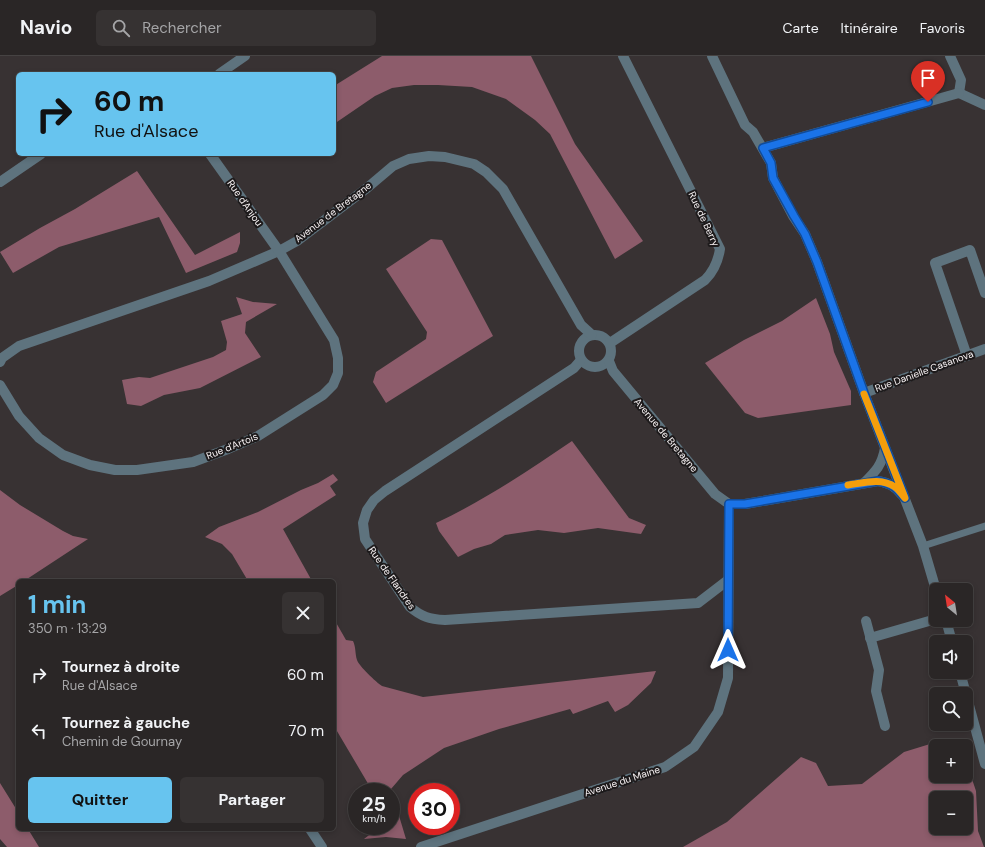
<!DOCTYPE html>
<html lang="fr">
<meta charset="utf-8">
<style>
:root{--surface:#2a2626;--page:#363232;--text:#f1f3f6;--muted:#a5a5a7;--line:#464343;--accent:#67c4ef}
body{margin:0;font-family:"DM Sans",sans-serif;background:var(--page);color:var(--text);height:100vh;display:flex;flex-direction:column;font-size:15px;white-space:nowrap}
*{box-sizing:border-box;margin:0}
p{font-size:13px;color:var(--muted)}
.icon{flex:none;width:22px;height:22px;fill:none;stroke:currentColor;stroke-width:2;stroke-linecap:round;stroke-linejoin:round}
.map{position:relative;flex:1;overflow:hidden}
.side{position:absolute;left:16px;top:523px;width:320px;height:252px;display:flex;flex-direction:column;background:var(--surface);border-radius:6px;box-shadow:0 2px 6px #0003,0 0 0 1px var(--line)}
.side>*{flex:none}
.top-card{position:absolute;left:16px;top:16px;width:320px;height:84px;border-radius:6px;box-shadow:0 2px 6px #0003,0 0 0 1px var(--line);background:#67c4ef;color:#111;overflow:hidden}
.needle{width:26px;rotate:330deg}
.tools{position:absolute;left:929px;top:527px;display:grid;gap:8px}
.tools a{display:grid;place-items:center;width:44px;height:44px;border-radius:6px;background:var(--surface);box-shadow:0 2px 6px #0003,0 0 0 1px var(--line);font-size:20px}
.speed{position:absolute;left:348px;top:727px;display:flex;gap:8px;font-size:20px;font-weight:700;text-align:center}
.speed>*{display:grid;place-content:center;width:52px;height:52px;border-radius:50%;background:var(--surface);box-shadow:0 2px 6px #0003,0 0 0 1px var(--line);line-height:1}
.speed small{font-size:10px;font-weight:400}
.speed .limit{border:6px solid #d22;background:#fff;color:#111}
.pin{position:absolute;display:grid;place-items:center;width:34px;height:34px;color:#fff;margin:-41px -17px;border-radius:50% 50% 50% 0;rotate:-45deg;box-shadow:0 0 4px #0007}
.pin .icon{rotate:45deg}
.me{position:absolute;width:44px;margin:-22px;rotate:0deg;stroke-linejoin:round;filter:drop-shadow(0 0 3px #0008)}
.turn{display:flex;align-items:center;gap:14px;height:84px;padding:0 12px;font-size:18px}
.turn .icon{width:52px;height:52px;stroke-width:2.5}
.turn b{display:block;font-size:28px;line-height:34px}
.round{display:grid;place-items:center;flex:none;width:42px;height:42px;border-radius:6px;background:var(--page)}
.head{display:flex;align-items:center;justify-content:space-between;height:68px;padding:0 12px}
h1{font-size:24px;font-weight:700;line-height:30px;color:var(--accent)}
.button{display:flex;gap:8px;margin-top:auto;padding:8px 12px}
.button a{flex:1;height:46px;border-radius:6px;background:var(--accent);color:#111;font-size:16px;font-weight:700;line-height:46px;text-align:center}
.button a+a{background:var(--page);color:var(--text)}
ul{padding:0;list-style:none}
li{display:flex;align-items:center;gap:12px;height:56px;padding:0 12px}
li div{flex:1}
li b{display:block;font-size:15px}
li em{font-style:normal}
header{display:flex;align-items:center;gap:24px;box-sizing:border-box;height:56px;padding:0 20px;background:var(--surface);border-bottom:1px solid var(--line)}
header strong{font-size:19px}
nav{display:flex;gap:22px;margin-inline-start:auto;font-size:14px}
.search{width:280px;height:36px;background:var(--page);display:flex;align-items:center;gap:10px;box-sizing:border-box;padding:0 14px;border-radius:6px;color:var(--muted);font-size:15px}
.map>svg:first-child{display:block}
</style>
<header>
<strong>Navio</strong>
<div class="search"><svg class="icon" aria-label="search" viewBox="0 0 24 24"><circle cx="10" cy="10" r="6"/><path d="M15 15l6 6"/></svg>Rechercher</div>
<nav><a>Carte</a><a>Itinéraire</a><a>Favoris</a></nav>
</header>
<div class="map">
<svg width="985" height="791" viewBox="0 0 985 791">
<rect width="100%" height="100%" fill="#383233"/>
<g fill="#8d5c6b" fill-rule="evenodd">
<path d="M382 0H531L575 88 643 185 615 203 550 78 535 64 506 43 472 31 438 29H414L392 32 375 40 334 68V30Z"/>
<path d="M137 115 195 199 240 176V187L237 196 186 217 159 161 59 191 13 217 0 196 40 172 75 153Z"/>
<path d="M431 183 442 184 493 280 386 347 373 326 376 316 426 283 427 276 386 213Z"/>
<path d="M236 241 253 246 277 248 246 266 245 277 261 301 200 332 164 339 141 350 127 348 122 324 139 321 150 322 213 301 226 294 227 286 221 265 242 258Z"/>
<path d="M816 242 830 278 834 296 851 335V349L758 362 745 357 705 307 744 284 782 265Z"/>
<path d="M572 385 629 462 646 469 641 478 598 472 564 477 538 474 505 479 491 488 474 493 458 501 439 475 436 467C485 444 528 415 572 385Z"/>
<path d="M333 418 338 424 330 430 336 439 283 473 312 525H248L232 498 222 488 205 481 219 471 258 456 301 434 318 427Z"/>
<path d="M0 434 20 449 63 475 73 480 88 483 24 525H18V529L0 540Z"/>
<path d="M334 563 346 584 353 585C356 591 355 598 357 604 359 610 376 626 382 630L423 641 656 615 651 627 628 649 615 656 608 645 573 658 570 653 499 673 444 692 403 719 391 733 406 783 386 781 364 783 381 770H391V736H373L334 670Z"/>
<path d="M930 688 936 692V720H966L967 708 976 735 978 775 984 791H683L727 766 801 701 816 707 828 730 862 728 904 696ZM936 742H966V772H936Z"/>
<path d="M0 727 18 756V773H28L39 791H7L0 783Z"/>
</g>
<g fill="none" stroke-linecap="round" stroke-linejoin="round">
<path stroke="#5e737e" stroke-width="7" d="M923 490 985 470"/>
<g stroke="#5e737e" stroke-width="10">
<path d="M712 0 745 69 753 76 771 107 773 122 793 160 805 178 817 206 864 337 923 490 936 534"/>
<path d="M950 0 961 24 959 37"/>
<path d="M219 18 245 0"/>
<path d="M959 37 985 49"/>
<path d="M763 92 959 37"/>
<path d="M0 126 41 98"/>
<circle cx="595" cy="295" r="16"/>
<path d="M610 287 705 224C714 215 718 206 720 193L623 0"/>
<path d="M967 300 935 207 970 194 985 237"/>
<path d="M581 304 574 312 385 435 374 444 367 454 363 467 365 483 410 551C422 561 429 563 445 564L698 547 728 524"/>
<path d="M609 305 613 315 715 438 729 448"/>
<path d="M0 306 2 302 19 290 209 225 279 195 297 185 367 132 393 110 409 103 429 100 445 101 474 108 486 116 503 133 581 269 592 279"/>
<path d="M0 329 19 360 39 382 63 399 90 409 115 414H137L193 406 228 393 258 380 323 339 333 329 338 317V302L334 284 279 195 210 98"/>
<path d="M864 337 985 293"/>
<path d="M864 427C876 415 882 409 885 392"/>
<path d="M729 448H745L878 425C889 427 895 430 902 439"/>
<path d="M946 564 952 586"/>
<path d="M866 565 879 614 876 635 885 670"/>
<path d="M870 582 936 563"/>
<path d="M960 616 985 708"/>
<path d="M310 773 322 791"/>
<path d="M421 791 665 711 694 691 718 656 728 622 729 448"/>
</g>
</g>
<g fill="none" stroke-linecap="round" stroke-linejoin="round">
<g stroke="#114b97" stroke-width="10">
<path id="route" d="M728 594 729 448H745L878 425C893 428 896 431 905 442L864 337 817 206 805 178 794 160 773 122 771 107 763 92 928 46"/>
</g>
<use href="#route" stroke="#1a73e8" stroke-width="7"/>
<path stroke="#f59e0b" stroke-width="7" d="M848 429C863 427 881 421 895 431 899 433 902 439 905 442L864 338"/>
</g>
<g text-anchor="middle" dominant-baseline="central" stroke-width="4" stroke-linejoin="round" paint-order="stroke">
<g font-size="10" fill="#f8f3f4" stroke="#1d1a1b">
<text transform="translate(245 147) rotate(55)">Rue d'Anjou</text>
<text transform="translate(333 156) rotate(-37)">Avenue de Bretagne</text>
<text transform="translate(704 163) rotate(65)">Rue de Berry</text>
<text transform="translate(924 315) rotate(-20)">Rue Danielle Casanova</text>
<text transform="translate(666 379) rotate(50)">Avenue de Bretagne</text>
<text transform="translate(232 390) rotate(-22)">Rue d'Artois</text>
<text transform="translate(392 522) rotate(55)">Rue de Flandres</text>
<text transform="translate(622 725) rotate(-18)">Avenue du Maine</text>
</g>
</g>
</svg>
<div class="tools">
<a><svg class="needle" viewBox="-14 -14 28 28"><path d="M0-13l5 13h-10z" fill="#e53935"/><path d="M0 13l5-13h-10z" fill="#a5a5a7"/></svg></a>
<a><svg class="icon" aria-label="sound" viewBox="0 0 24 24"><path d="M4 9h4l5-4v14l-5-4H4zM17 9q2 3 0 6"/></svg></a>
<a><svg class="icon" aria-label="search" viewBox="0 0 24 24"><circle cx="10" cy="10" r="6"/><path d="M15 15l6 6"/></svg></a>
<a>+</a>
<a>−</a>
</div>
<div class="speed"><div>25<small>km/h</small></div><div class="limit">30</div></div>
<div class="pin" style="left:928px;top:46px;background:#d93025"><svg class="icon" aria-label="arrive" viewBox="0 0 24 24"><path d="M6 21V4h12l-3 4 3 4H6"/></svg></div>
<svg class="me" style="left:728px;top:594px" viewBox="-20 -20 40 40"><path d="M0-17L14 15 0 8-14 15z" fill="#1a73e8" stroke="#fff" stroke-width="4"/></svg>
<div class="top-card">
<div class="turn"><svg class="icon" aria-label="right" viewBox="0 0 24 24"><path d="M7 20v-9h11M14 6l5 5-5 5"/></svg><div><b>60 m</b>Rue d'Alsace</div></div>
</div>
<section class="side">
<div class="head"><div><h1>1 min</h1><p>350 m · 13:29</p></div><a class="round"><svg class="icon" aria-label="close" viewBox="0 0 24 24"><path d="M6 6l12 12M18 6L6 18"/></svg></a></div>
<ul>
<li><svg class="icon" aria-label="right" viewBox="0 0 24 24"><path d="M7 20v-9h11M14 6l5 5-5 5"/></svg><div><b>Tournez à droite</b><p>Rue d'Alsace</p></div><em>60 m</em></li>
<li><svg class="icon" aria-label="left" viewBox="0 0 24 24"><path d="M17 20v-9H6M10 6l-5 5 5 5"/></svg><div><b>Tournez à gauche</b><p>Chemin de Gournay</p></div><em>70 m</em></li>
</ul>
<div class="button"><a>Quitter</a><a>Partager</a></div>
</section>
</div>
